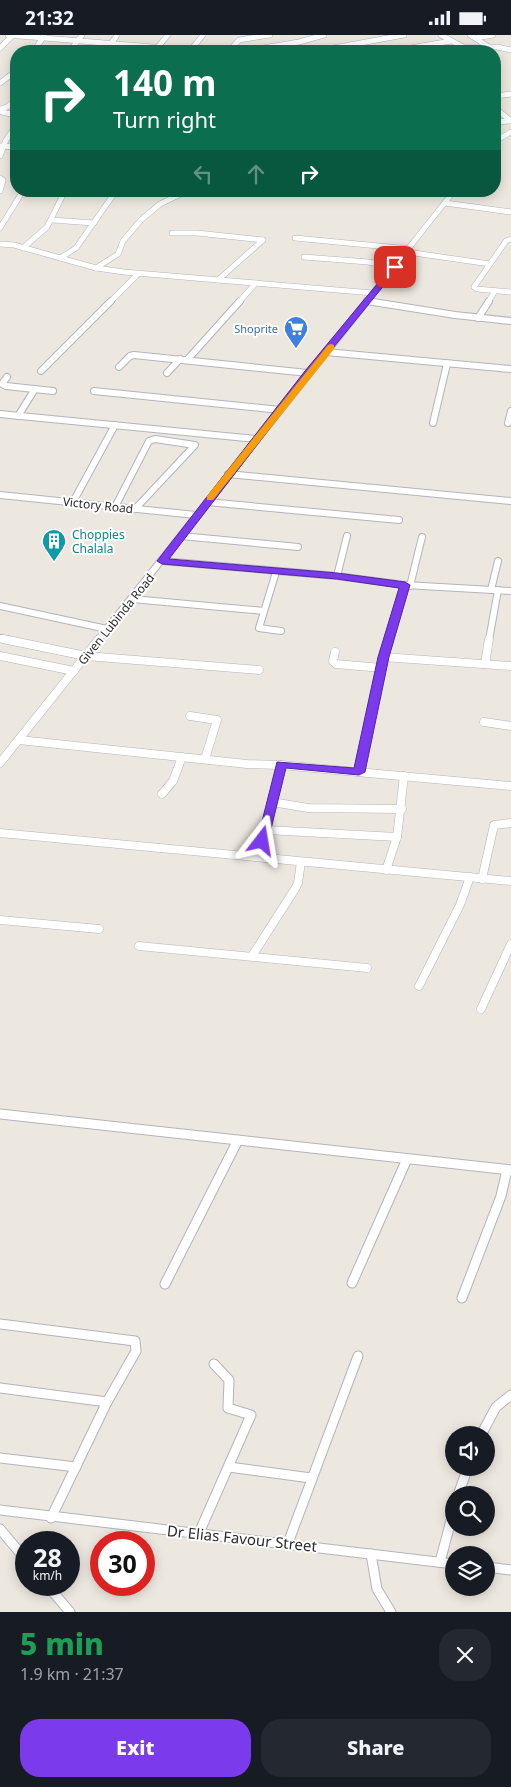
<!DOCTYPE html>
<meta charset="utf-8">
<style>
:root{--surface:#171b24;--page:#242831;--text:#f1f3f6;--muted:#9ea1a6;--accent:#7c3aed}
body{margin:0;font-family:"Noto Sans",sans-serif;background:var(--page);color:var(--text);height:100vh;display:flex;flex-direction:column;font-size:19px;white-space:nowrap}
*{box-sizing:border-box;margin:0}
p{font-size:16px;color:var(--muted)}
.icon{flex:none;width:28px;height:28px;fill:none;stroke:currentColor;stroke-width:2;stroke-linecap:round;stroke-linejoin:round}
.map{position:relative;height:1577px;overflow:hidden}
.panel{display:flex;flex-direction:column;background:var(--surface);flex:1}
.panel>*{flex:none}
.banner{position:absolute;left:10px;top:10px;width:491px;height:152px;border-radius:20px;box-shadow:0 2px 12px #0003;background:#0b6e4f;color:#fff;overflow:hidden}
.controls{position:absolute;left:445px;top:1391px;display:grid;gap:10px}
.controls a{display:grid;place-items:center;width:50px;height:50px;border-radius:50%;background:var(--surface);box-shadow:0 2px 12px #0003;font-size:25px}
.speed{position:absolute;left:15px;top:1496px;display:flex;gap:10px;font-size:25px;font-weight:700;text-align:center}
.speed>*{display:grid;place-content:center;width:65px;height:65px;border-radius:50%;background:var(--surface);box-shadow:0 2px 12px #0003;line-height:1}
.speed small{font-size:12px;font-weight:400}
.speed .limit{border:8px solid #d22;background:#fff;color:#111}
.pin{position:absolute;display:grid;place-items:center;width:42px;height:42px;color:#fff;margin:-21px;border-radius:10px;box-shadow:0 2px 8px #0006}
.me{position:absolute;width:55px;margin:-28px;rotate:14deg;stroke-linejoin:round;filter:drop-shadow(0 0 4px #0008)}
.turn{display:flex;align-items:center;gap:18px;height:105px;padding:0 20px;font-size:22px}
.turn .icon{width:65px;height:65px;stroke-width:2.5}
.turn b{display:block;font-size:35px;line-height:42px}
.lanes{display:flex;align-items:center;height:48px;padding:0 20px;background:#0003;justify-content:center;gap:25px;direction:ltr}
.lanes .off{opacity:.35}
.round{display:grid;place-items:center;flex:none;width:52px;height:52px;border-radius:20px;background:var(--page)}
.overview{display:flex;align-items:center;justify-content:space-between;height:85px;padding:0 20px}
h1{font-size:30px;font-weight:800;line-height:38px;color:#1e9e55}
.cta{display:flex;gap:10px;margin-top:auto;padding:10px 20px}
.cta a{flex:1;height:58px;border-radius:20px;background:var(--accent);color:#fff;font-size:20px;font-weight:800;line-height:58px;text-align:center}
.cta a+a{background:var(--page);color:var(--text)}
.status{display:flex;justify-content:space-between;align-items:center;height:35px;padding:0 25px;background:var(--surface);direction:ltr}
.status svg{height:14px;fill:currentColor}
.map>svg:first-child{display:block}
</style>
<div class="status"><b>21:32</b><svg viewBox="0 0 49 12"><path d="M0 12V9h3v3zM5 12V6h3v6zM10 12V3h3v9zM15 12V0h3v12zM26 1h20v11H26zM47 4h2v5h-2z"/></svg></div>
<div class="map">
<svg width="511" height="1577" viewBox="0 0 511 1577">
<rect width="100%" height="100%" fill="#ede8df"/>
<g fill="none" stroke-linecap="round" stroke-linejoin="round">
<g stroke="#b2b4be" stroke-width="6">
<g id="minor-far3">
<path d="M8 0 201 16"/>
<path d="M441 0 463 12H497L511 15"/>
<path d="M470 0 489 12"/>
<path d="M475 3 493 0"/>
<path d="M0 13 12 1"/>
<path d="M157 13 168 0"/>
<path d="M34 16 44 1"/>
<path d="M70 16 82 0"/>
<path d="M106 16 117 0"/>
<path d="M190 16 203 0"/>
<path d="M237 16 232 13 239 5 270 0"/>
<path d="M246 16 299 7 324 0"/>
<path d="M317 16 404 0"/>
<path d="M393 16 451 6"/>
<path d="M0 48 16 36"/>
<path d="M495 61 511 59"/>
<path d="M495 73 511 86"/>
<path d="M0 74 7 72 16 65"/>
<path d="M4 74 2 77 16 80"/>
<path d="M495 87 509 86"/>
<path d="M495 106 511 97"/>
<path d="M1 111 16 112"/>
<path d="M0 121 6 105 16 91"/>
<path d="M0 143 3 145 0 156"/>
<path d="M445 168 511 177"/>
<path d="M52 185 94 188"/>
<path d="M0 193 23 156"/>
<path d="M172 198H197L263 205"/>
<path d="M295 203 410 214"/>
<path d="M511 204 506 206 474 252 477 254 511 257"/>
<path d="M0 209 14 210 96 233 124 237 373 258"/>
<path d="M23 213 47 192 65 156"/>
<path d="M407 217 490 229"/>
<path d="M304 222 368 227 395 232"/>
<path d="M60 223 76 213 116 156"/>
<path d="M96 233 118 219 123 206 141 185 160 169 187 156"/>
<path d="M218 245 263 205"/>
<path d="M367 266 373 267"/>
<path d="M110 267 138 239"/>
<path d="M239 267 256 248"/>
<path d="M366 267 454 156"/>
<path d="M488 267 495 256"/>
</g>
</g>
<g stroke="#b2b4be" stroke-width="8">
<g id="minor-far2">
<path d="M367 266 455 280 511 286"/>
<path d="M478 283 489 266"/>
<path d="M326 317 511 334"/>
<path d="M187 325 240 266"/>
<path d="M119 332 130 321 134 320 308 338"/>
<path d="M41 336 111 266"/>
<path d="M167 338 180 324"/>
<path d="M7 342 2 349 6 351 53 356"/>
<path d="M94 356 280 375"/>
<path d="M0 379 257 404"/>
<path d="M18 381 35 354"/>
<path d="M433 388 447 329"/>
<path d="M508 388 511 376"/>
<path d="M228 439 511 466"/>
<path d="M0 460 196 480"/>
<path d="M73 467 115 390"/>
<path d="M207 467 399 485"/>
<path d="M115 472 149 406 155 404 195 410 135 474"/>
<path d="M181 501 298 512"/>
<path d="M162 526 337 541 405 550 511 556"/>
<path d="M276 537 259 593 281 596"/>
<path d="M337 541 347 501"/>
<path d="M410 551 422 502"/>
<path d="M491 555 498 526"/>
<path d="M132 564 264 576"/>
<path d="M0 571 107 594"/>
<path d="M0 603 9 605"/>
<path d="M98 605 367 266"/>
<path d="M388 605 405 550"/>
<path d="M489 605 498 555"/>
</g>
</g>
<g stroke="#b2b4be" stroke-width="9">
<g id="minor-far1">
<path d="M3 604 86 621 259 635"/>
<path d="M335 617 333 626 336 629 382 633"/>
<path d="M0 621 74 636"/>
<path d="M383 622 511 631"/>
<path d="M485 629 489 604"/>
<path d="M190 681 217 685 205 724"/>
<path d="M484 687 511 691"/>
<path d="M19 705 247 729 281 730 511 751"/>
<path d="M0 728 99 604"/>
<path d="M359 737 383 622 389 604"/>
<path d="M162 759 173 746 182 722"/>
<path d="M272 767 308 773 402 774"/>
<path d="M266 795 397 802"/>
<path d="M0 798 511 846"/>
<path d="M256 822 263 806 281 730"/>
<path d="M386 835 397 802 404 741"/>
<path d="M482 844 494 790 511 788"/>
<path d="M0 885 99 894"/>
<path d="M139 911 367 933"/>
<path d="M252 921 295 854 298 848 301 827"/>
<path d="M419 951 460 870 470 842"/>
<path d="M481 974 511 909"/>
</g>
</g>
<g stroke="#b2b4be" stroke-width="11">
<g id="minor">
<path d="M0 1079 511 1135"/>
<path d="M352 1248 407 1124"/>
<path d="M165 1249 238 1105"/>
<path d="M462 1263 501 1161 507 1135"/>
<path d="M0 1289 135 1306 136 1316 107 1367 51 1483"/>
<path d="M0 1353 107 1367"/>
<path d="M481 1400 496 1372 511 1360"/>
<path d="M0 1423 76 1432"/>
<path d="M229 1432 311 1443"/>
<path d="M458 1460 468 1432"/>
<path d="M0 1475 454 1529"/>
<path d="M0 1494 26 1525"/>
<path d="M199 1498 251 1380 228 1373 229 1345 214 1329"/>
<path d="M288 1508 358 1321"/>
<path d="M371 1519 377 1554 391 1577"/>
<path d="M440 1527 454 1474"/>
<path d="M486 1532 511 1535"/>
<path d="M47 1550 70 1577"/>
</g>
</g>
<use href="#minor-far3" stroke="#fff" stroke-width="5"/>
<use href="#minor-far2" stroke="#fff" stroke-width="6"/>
<use href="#minor-far1" stroke="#fff" stroke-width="8"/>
<use href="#minor" stroke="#fff" stroke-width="9"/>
</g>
<path fill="#7c3aed" stroke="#51269a" d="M392 231 399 232 311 340 169 524 337 538 405 547 410 550 389 622 365 737 359 740 286 733 268 806 262 809 257 806 277 727 354 733 378 622 399 553 337 544 162 529 157 526 305 336Z"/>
<path fill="#f59e0b" d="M331 309 334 310V314L213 465H207V461L328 310Z"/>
<defs>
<g id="supermarket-pin" transform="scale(1.25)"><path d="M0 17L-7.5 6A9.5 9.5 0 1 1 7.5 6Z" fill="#3f7fe0" stroke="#fff"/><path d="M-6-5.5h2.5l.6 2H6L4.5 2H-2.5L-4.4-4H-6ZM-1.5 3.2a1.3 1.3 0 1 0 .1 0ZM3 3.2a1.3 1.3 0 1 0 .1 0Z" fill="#fff"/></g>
<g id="building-pin" transform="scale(1.25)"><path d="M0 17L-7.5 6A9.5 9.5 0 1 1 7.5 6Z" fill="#0f9aa8" stroke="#fff"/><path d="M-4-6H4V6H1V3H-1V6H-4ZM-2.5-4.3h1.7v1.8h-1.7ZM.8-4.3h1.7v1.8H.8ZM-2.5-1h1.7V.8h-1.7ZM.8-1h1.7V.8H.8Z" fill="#fff"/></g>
</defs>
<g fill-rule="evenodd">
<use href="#supermarket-pin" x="296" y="293"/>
<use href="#building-pin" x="54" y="506"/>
</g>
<g text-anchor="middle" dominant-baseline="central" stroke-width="4" stroke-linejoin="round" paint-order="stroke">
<g font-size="11" fill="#366cbe" stroke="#fff" text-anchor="end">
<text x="278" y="293">Shoprite</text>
</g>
<g font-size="12" fill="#2c2c2c" stroke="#fff">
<text transform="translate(98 470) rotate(6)">Victory Road</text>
<text transform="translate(116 584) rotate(-51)">Given Lubinda Road</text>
</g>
<g font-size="12" fill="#0d838f" stroke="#fff" text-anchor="start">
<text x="72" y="499">Choppies<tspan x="72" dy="14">Chalala</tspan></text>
</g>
<g font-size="15" fill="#2c2c2c" stroke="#fff">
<text transform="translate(242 1503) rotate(6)">Dr Elias Favour Street</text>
</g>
</g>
</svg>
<div class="controls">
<a><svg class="icon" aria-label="sound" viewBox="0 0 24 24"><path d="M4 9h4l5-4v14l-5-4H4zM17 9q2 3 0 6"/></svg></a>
<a><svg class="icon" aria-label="search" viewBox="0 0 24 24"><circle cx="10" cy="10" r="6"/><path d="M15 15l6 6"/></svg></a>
<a><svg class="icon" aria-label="layers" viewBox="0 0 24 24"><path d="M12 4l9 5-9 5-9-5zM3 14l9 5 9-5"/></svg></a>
</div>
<div class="speed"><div>28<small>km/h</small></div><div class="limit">30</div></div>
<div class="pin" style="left:395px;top:232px;background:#d93025"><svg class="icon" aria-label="arrive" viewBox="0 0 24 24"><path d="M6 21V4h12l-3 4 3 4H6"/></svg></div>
<svg class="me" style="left:262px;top:806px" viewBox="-20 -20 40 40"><path d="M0-17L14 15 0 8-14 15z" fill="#7c3aed" stroke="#fff" stroke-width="4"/></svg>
<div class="banner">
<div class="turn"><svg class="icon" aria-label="right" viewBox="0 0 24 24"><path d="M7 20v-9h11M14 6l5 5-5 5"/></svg><div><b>140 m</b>Turn right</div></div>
<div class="lanes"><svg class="icon off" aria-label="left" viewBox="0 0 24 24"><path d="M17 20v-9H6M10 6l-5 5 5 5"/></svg><svg class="icon off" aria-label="ahead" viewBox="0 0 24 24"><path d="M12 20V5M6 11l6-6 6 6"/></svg><svg class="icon" aria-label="right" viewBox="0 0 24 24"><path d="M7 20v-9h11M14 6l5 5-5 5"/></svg></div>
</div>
</div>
<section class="panel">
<div class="overview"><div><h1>5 min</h1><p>1.9 km · 21:37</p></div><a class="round"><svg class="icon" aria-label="close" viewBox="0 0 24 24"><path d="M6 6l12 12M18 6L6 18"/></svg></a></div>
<div class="cta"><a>Exit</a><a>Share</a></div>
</section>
